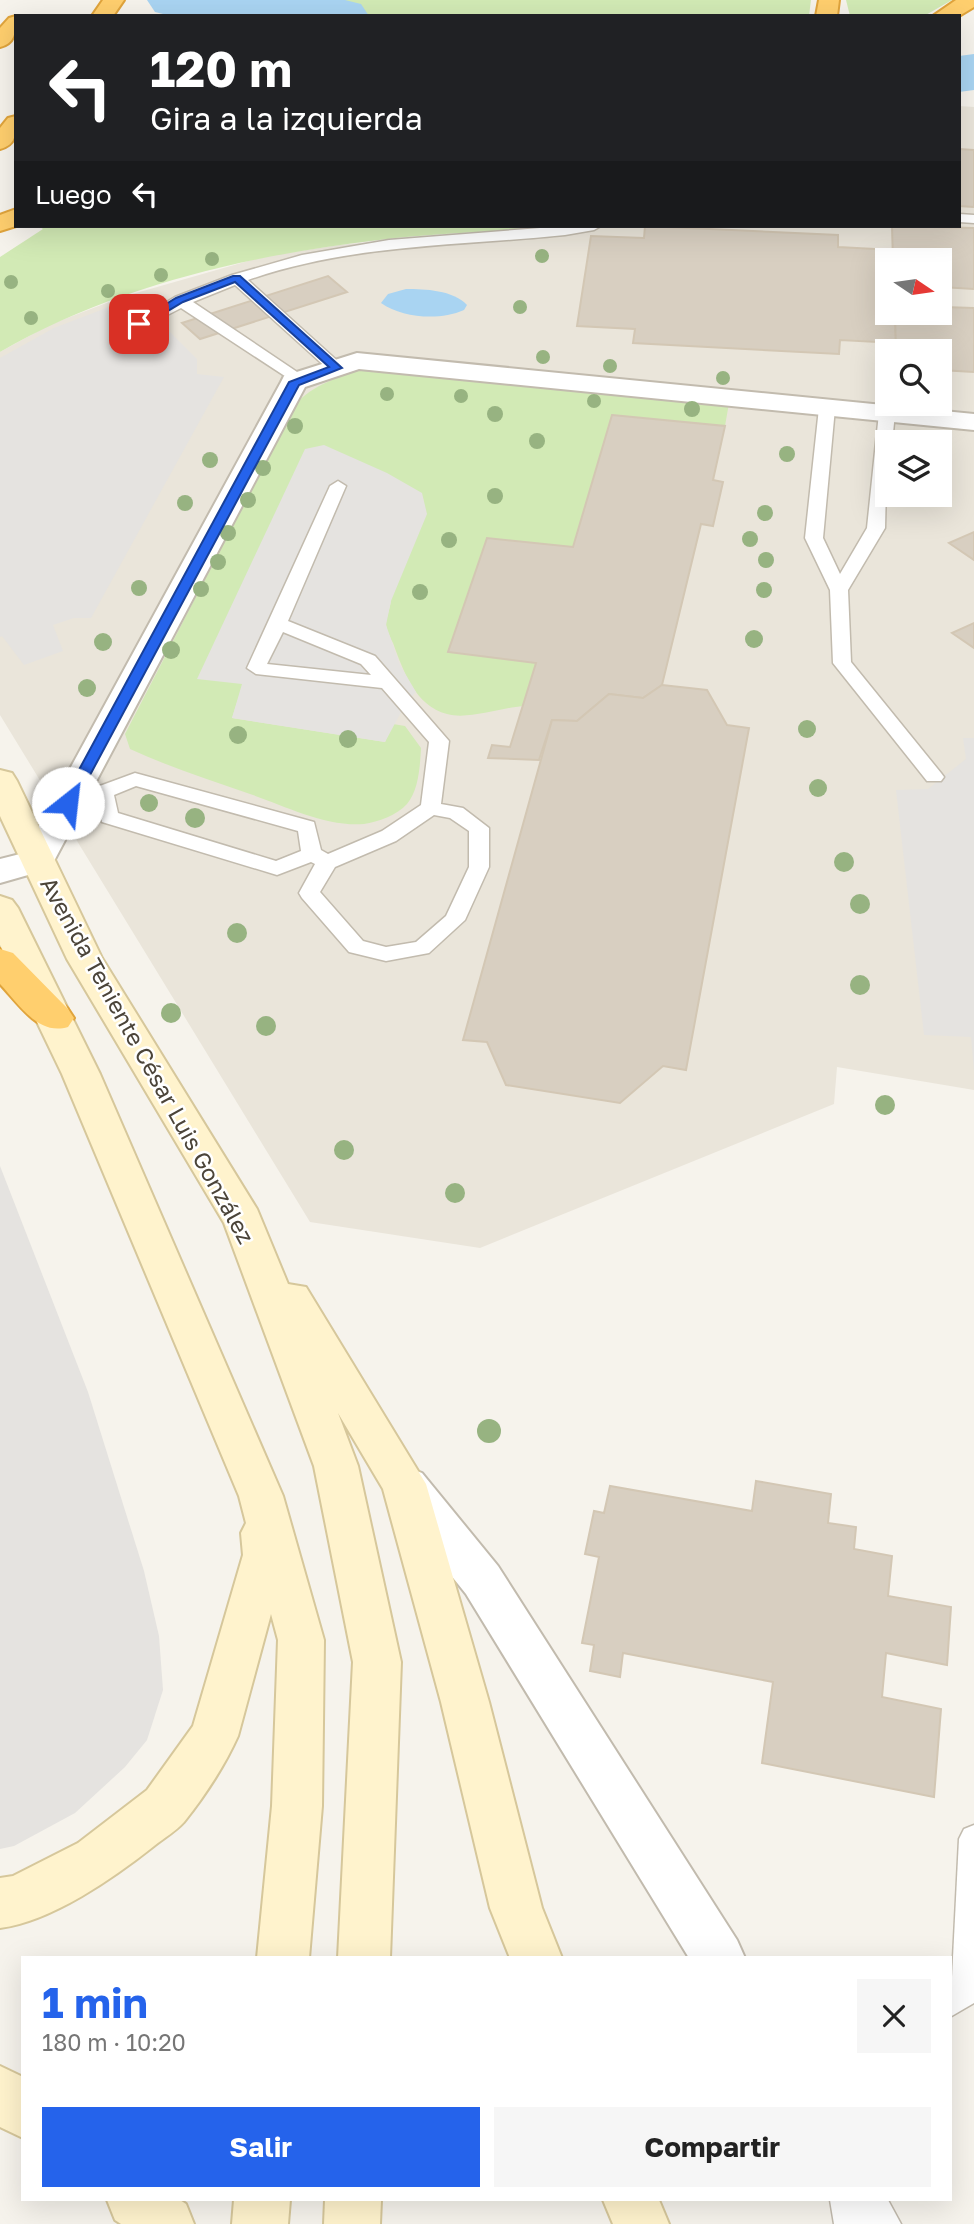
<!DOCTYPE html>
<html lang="es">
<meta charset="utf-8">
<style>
:root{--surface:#fff;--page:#f6f6f6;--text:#222;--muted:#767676;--accent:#2563eb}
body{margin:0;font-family:"Golos Text",sans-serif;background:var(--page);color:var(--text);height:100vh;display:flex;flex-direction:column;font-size:26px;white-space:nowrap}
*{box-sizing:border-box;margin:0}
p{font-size:23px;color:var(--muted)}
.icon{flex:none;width:38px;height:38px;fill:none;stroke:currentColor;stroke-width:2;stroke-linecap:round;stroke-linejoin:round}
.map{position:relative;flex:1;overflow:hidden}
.details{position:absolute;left:21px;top:1956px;width:931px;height:245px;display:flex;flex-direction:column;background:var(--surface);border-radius:0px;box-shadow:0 7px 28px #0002}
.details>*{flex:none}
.banner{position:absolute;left:14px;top:14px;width:947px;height:214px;border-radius:0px;box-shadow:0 7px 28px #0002;background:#202124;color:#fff;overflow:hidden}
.needle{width:46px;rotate:103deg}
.tools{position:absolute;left:875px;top:248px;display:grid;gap:14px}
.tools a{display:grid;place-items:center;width:77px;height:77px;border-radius:0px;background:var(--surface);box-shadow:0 7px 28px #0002;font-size:35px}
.pin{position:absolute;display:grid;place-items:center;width:60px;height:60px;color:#fff;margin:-30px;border-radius:14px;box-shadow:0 4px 10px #0006}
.me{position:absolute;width:77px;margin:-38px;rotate:29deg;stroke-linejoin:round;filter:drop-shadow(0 0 5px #0008)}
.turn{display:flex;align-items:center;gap:24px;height:147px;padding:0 21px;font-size:32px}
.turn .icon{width:91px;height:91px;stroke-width:2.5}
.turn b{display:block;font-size:49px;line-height:60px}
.then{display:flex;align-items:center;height:66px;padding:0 21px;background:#0003;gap:14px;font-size:26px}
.round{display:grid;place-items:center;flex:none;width:74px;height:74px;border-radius:0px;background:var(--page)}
.headline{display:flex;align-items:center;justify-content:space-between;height:119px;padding:0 21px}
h1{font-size:42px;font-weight:700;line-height:52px;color:var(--accent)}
.button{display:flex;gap:14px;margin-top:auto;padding:14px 21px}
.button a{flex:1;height:80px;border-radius:0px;background:var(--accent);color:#fff;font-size:28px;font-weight:700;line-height:80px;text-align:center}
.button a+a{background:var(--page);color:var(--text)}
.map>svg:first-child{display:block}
</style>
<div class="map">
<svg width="974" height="2224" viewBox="0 0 974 2224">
<rect width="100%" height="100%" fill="#f6f3ec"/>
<path fill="#eae5da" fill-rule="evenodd" d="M959 106 974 107V1090L837 1067 834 1104 480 1248 310 1222 0 715V352L49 325 122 297 266 256 339 245 549 226H959ZM887 261H940V313H887ZM887 352H940V404H887ZM887 443H940V495H887Z"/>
<g fill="#d2eab5">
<path d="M210 0H811L809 16H373Z"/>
<path d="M846 0H952L924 16H850Z"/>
<path d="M177 5 288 16H169Z"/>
<path d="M38 226H549C492 233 435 233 379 240 250 255 114 286 0 352V257L43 229Z"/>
<path d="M363 368 729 403 725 426 612 415 573 547 487 538 448 652 536 663 523 706C500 708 468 720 447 714 415 706 403 670 393 643 390 637 386 629 386 623 387 615 390 608 391 601L243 684 232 718 385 742 393 724 405 726 421 748C420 765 419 790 407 804 397 815 378 822 364 824 326 827 285 806 250 794 210 780 169 767 130 749L125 734 295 405C313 384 338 378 363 368Z"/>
</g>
<g fill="#e5e3e0">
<path d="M122 302 169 331 197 359V374L224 377 91 618H74L53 625 63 651 24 665 2 636 0 637V358L54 328Z"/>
<path d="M324 445 387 473 422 493 427 514 391 601 386 625 400 665 416 692 406 703 385 742 232 718 242 684 197 679 305 449Z"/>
<path d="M963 738H974V1071L971 1037 924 1035 896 790 928 789 966 759Z"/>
<path d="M0 1166 88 1392 144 1571 159 1636 163 1690 147 1740 125 1767 75 1813 14 1846 0 1849Z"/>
</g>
<path fill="#a9d4f2" d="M406 289C425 289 453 290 467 305L464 310C439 321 403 318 381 303L388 294Z"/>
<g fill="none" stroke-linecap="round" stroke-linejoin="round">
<g fill="#a9d4f2" fill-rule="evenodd">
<path d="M147 0H345L361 4 369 16H171L155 12Z"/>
<path d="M974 54V90L959 92V56Z"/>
</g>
</g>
<g fill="#d8cfc1" stroke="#d3c7b4" stroke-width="2">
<path d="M959 149 974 150V207L959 206Z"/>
<path d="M645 226 838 235V247L893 250V261H887V313H895L896 343 840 340 839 354 633 343 635 329 577 326 591 236 644 238Z"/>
<path d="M892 226 974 228V289L941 287 943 307 974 308V372L940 370V352H896L895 313H940V261H893Z"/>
<path d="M328 276 347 292 200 339 182 323Z"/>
<path d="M612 415 725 426 713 480 723 482 713 526 701 524 662 685 643 698 609 694 577 721 552 720 539 760 488 758 492 745 510 747 536 663 448 652 487 538 573 547Z"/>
<path d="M974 532V560L949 543Z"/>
<path d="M974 623V648L952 633Z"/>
<path d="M662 685 707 690 727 725 749 728 686 1070 663 1066 620 1103 506 1085 487 1042 463 1040 552 720 577 721 609 694 643 698Z"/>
<path d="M756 1481 831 1494 828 1523 856 1527 854 1549 892 1556 888 1596 951 1607 947 1665 886 1653 882 1697 941 1709 934 1797 762 1763 773 1682 623 1653 620 1677 590 1671 594 1645 582 1643 599 1557 585 1554 594 1511 604 1513 610 1486 752 1511Z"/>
</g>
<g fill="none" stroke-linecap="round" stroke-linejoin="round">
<g stroke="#c2bbae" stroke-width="3">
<g id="lane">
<path d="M959 214 974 215V223L959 222Z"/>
<path d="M566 226H601L594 230 565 235C458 246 350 244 248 280L342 365 344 368 336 373 330 371 235 285 193 302 306 378 308 381 306 384 300 386 181 308 144 327H134L131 324 175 297 232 275 302 255 389 240Z"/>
<path d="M827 403 835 408 823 538 840 574 867 528 879 413 887 408 895 413 892 443H887L885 528 848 590 851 662 941 773 944 777 941 781H927L833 663 830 590 805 538 819 408Z"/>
<path d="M338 481 346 486 288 621 375 656 449 741 441 804 463 808 489 828V867L465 920 429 953 386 961 349 952 302 898 299 893 315 864 311 862 277 875 102 822 94 792 97 787 135 773 314 822 321 850 328 854 382 831 421 805 429 742 382 688 256 674 247 668 330 486ZM283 632 361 664 371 675 267 664ZM136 786 298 831 301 851 276 861 118 813 114 795ZM434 815 450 818 469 831V867L446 916 416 942 386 947 363 941 320 892 335 867 396 841Z"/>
<path d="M974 1825V2003L950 2017 959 1839 964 1829Z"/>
<path d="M830 2200H888L901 2224H834Z"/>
</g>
</g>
<g stroke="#c2bbae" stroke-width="4">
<g id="street">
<path d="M357 353 974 414V430L359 369 305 387 54 861 49 869 0 883V859L24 853 281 382 284 376Z"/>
<path d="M406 1467 422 1473 498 1566 737 1940 745 1958H689L466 1594 390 1499 384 1486 390 1473Z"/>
</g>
</g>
<g stroke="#d6c79b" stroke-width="4">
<g id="secondary">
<path d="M0 770 12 773 17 781 102 958 257 1209 288 1284 306 1287 426 1484 489 1702 542 1908 562 1958H510L490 1908 441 1702 383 1489 338 1413 358 1466 401 1662 390 1958H338L353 1662 314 1466 224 1223 67 959 0 816Z"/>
<path d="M0 896 12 900 18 908 100 1074 283 1496 324 1640 322 1806 309 1958H257L272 1806 278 1640 271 1614 238 1736C225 1765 204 1797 184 1822 176 1831 164 1838 154 1846 115 1877 51 1922 0 1928V1878L13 1876 78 1843 147 1790 193 1726 243 1555 241 1533 246 1523 239 1496 62 1074 0 945Z"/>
<path d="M0 2066 23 2077V2138L0 2127Z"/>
<path d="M107 2200H180L186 2204 194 2224H121L115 2220Z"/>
<path d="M234 2200H290L288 2224H232Z"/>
<path d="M325 2200H381L380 2224H324Z"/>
<path d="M603 2200H659L669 2224H613Z"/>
</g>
</g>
<g stroke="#e0a43c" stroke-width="4">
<g id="highway">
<path d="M103 0H124L113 16H92Z"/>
<path d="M819 0H839L837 16H816Z"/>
<path d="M956 0H974V7L959 16H933Z"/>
<path d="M16 16C15 29 17 43 0 47V28L9 18Z"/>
<path d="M16 116C16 132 17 145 0 149V128L8 118Z"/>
<path d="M16 209V226L0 231V215Z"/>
<path d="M0 949 13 953 68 1009 74 1018 68 1027C38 1036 19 1004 0 984Z"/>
</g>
</g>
<use href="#lane" fill="#fff" fill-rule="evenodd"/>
<use href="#street" fill="#fff" fill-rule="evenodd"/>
<use href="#secondary" fill="#fff3cd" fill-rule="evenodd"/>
<use href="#highway" fill="#ffcf6e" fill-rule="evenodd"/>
</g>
<g fill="#97b381">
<circle cx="542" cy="256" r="7"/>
<circle cx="212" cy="259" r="7"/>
<circle cx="161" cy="275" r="7"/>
<circle cx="11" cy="282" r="7"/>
<circle cx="108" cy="291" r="7"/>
<circle cx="520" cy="307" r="7"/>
<circle cx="31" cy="318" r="7"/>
<circle cx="543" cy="357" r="7"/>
<circle cx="610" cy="366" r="7"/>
<circle cx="723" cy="378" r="7"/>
<circle cx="387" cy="394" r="7"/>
<circle cx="461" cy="396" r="7"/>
<circle cx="594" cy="401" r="7"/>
<circle cx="692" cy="409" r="8"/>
<circle cx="495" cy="414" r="8"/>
<circle cx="295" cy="426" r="8"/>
<circle cx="537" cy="441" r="8"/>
<circle cx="787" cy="454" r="8"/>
<circle cx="210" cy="460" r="8"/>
<circle cx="263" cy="468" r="8"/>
<circle cx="495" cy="496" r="8"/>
<circle cx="248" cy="500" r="8"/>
<circle cx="185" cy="503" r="8"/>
<circle cx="765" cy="513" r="8"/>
<circle cx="228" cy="533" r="8"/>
<circle cx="750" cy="539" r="8"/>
<circle cx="449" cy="540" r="8"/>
<circle cx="766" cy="560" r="8"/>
<circle cx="218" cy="562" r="8"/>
<circle cx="139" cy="588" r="8"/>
<circle cx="201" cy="589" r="8"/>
<circle cx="764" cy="590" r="8"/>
<circle cx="420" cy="592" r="8"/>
<circle cx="754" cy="639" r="9"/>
<circle cx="103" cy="642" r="9"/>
<circle cx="171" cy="650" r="9"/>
<circle cx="87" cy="688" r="9"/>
<circle cx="807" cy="729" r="9"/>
<circle cx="238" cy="735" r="9"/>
<circle cx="348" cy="739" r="9"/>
<circle cx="818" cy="788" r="9"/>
<circle cx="149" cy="803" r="9"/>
<circle cx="195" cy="818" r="10"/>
<circle cx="844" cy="862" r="10"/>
<circle cx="860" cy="904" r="10"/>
<circle cx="237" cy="933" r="10"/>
<circle cx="860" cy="985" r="10"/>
<circle cx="171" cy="1013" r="10"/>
<circle cx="266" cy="1026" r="10"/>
<circle cx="885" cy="1105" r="10"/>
<circle cx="344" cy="1150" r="10"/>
<circle cx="455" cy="1193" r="10"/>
<circle cx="489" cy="1431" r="12"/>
</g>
<path fill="#2563eb" stroke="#184099" stroke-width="2" d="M233 276H240L342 368 299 385 75 803 68 808 63 806 61 803 289 382 329 367 235 282 183 302 143 326 134 324 176 298Z"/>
<g text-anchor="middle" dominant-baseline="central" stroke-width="5" stroke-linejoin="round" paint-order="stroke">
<g font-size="23" fill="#4b4439" stroke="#fff">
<text transform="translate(148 1060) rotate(61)">Avenida Teniente César Luis González</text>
</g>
</g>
</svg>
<div class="tools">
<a><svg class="needle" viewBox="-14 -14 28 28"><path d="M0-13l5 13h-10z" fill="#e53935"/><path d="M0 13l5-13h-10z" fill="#767676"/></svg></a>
<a><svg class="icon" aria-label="search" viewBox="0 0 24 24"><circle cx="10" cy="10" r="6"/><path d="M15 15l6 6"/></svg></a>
<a><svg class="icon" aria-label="layers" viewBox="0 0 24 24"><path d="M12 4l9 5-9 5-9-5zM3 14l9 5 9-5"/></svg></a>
</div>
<div class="pin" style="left:139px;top:324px;background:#d93025"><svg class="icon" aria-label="arrive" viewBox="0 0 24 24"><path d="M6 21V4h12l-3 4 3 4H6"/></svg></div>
<svg class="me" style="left:68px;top:803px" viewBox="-20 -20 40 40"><circle r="19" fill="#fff"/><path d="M0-13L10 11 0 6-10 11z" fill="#2563eb"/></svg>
<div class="banner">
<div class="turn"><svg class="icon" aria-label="left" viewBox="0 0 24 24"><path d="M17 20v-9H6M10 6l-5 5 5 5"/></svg><div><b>120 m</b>Gira a la izquierda</div></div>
<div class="then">Luego<svg class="icon" aria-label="left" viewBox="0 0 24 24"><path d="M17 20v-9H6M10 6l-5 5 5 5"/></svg></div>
</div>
<section class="details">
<div class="headline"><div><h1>1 min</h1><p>180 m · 10:20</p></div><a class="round"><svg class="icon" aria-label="close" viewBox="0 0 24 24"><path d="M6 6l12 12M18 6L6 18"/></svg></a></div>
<div class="button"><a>Salir</a><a>Compartir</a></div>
</section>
</div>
